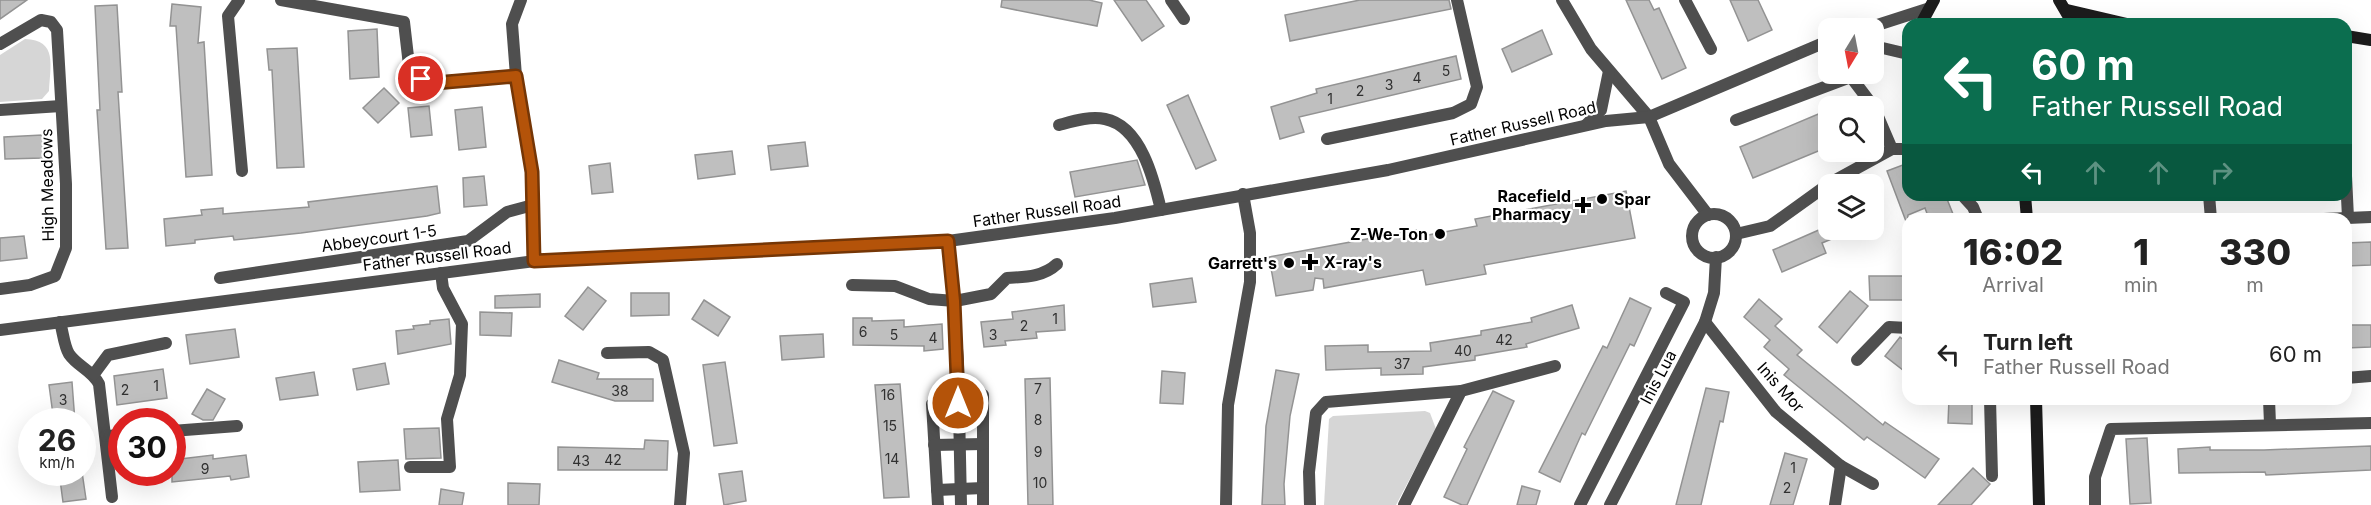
<!DOCTYPE html>
<style>
:root{--surface:#fff;--page:#f6f6f6;--text:#222;--muted:#767676}
body{margin:0;font-family:Inter,sans-serif;background:var(--page);color:var(--text);height:100vh;display:flex;flex-direction:column;font-size:22px;white-space:nowrap}
*{box-sizing:border-box;margin:0}
p{font-size:20px;color:var(--muted)}
.icon{flex:none;width:33px;height:33px;fill:none;stroke:currentColor;stroke-width:2;stroke-linecap:round;stroke-linejoin:round}
.map{position:relative;flex:1;overflow:hidden}
.side{position:absolute;left:1902px;top:213px;width:450px;height:192px;display:flex;flex-direction:column;background:var(--surface);border-radius:18px;box-shadow:0 6px 24px #0002}
.side>*{flex:none}
.banner{position:absolute;left:1902px;top:18px;width:450px;height:183px;border-radius:18px;box-shadow:0 6px 24px #0002;background:#0b6e4f;color:#fff;overflow:hidden}
.needle{width:39px;rotate:190deg}
.fabs{position:absolute;left:1818px;top:18px;display:grid;gap:12px}
.fabs a{display:grid;place-items:center;width:66px;height:66px;border-radius:12px;background:var(--surface);box-shadow:0 6px 24px #0002;font-size:30px}
.speed{position:absolute;left:18px;top:408px;display:flex;gap:12px;font-size:30px;font-weight:700;text-align:center}
.speed>*{display:grid;place-content:center;width:78px;height:78px;border-radius:50%;background:var(--surface);box-shadow:0 6px 24px #0002;line-height:1}
.speed small{font-size:15px;font-weight:400}
.speed .limit{border:9px solid #d22;background:#fff;color:#111}
.pin{position:absolute;display:grid;place-items:center;width:51px;height:51px;color:#fff;margin:-26px;border:3px solid #fff;border-radius:50%;box-shadow:0 2px 6px #0007}
.me{position:absolute;width:66px;margin:-33px;rotate:0deg;stroke-linejoin:round;filter:drop-shadow(0 0 4px #0008)}
.turn{display:flex;align-items:center;gap:21px;height:126px;padding:0 30px;font-size:27px}
.turn .icon{width:78px;height:78px;stroke-width:2.5}
.turn b{display:block;font-size:42px;line-height:51px}
.lanes{display:flex;align-items:center;height:57px;padding:0 30px;background:#0003;justify-content:center;gap:30px;direction:ltr}
.lanes .off{opacity:.35}
.eta{display:flex;justify-content:space-evenly;align-items:center;height:102px;text-align:center}
.eta b{font-size:36px;font-weight:800;line-height:42px}
ul{padding:0;list-style:none}
li{display:flex;align-items:center;gap:18px;height:78px;padding:0 30px}
li div{flex:1}
li b{display:block;font-size:22px}
li em{font-style:normal}
.map>svg:first-child{display:block}
</style>
<div class="map">
<svg width="2371" height="505" viewBox="0 0 2371 505">
<rect width="100%" height="100%" fill="#fff"/>
<g fill="#d6d6d6">
<path d="M25 39C58 40 50 66 49 91L42 99 0 102V55Z"/>
<path d="M1425 411 1430 413 1436 429 1396 505H1324L1329 419 1333 416Z"/>
</g>
<g fill="#bfbfbf" stroke="#939393" stroke-width="1.5">
<path d="M0 0H27L0 19Z"/>
<path d="M1002 0H1089L1102 3 1097 26 1001 7Z"/>
<path d="M1114 0H1146L1164 26 1142 41Z"/>
<path d="M1360 0H1449L1451 9 1290 41 1285 15Z"/>
<path d="M1626 0H1649L1654 10 1659 8 1686 68 1662 79Z"/>
<path d="M1730 0H1758L1772 30 1748 41Z"/>
<path d="M172 4 201 7 198 43 204 42 212 175 186 177 176 26H170Z"/>
<path d="M117 5 122 92H118L128 248 106 249 97 110H100L95 6Z"/>
<path d="M377 29 379 77 350 79 348 31Z"/>
<path d="M1542 30 1552 54 1512 72 1502 49Z"/>
<path d="M297 48 304 167 277 168 272 70H269L267 49Z"/>
<path d="M1456 56 1461 79 1299 117 1304 132 1280 139 1271 107 1317 93 1316 89Z"/>
<path d="M384 88 399 103 378 123 363 108Z"/>
<path d="M1188 95 1216 160 1196 169 1167 105Z"/>
<path d="M429 106 432 135 411 137 408 108Z"/>
<path d="M482 107 486 147 459 150 455 110Z"/>
<path d="M1828 110V147L1753 178 1740 147Z"/>
<path d="M42 135 43 158 5 159 4 137Z"/>
<path d="M805 142 808 166 771 170 768 146Z"/>
<path d="M732 151 735 174 698 179 695 155Z"/>
<path d="M1137 160 1145 185 1075 197 1070 172Z"/>
<path d="M610 163 613 192 592 194 589 166Z"/>
<path d="M1908 163V195H1954L1947 199 1955 219H1929L1925 208 1908 215 1907 224 1887 171Z"/>
<path d="M484 176 487 205 464 207 463 178Z"/>
<path d="M437 186 440 213 427 216 301 233 234 240 233 236 195 240V243L166 246 164 219 202 215 201 210 223 208V214L309 207 308 202Z"/>
<path d="M1626 191 1635 238 1484 265 1486 274 1426 285 1423 270 1324 288 1323 279 1315 278 1313 290 1276 296 1269 257 1416 230 1417 237 1477 226 1475 219Z"/>
<path d="M1828 226V230H1853L1822 243 1826 253 1782 272 1773 250Z"/>
<path d="M24 236 27 258 0 261V238Z"/>
<path d="M2371 242V265L2346 266V243Z"/>
<path d="M1869 276H1908V300H1870Z"/>
<path d="M1192 278 1196 302 1153 307 1150 284Z"/>
<path d="M588 287 606 301 583 330 565 316Z"/>
<path d="M1850 291 1868 306 1837 343 1819 327Z"/>
<path d="M631 293H669V315L631 316Z"/>
<path d="M540 294V307L495 308V296Z"/>
<path d="M1630 298 1651 308 1634 346 1630 344 1585 435 1582 433 1560 482 1539 472 1603 346 1607 348Z"/>
<path d="M1759 299 1782 319 1775 326 1802 350 1797 355 1883 425 1885 422 1939 459 1925 478 1867 437 1864 440 1784 375 1789 369 1764 347 1770 340 1744 317Z"/>
<path d="M704 300 730 317 718 336 692 319Z"/>
<path d="M1064 305 1065 330 1036 332 1037 338 1005 341 1006 345 984 347 981 322 1013 319 1012 312Z"/>
<path d="M1572 305 1579 328 1526 344 1527 347 1475 356V360L1423 367V374L1381 375V368L1326 370 1325 346 1368 345V352L1431 351 1430 343 1481 335V331L1532 322 1531 318Z"/>
<path d="M480 312 512 313 511 336 480 335Z"/>
<path d="M853 318H872V321L904 320V327L942 324 943 349 924 351V346L853 345Z"/>
<path d="M449 319 451 344 398 354 396 331 414 329 413 326 430 324V321Z"/>
<path d="M2346 325H2371V347L2346 348Z"/>
<path d="M235 329 239 357 190 364 186 335Z"/>
<path d="M823 334 824 357 782 360 780 336Z"/>
<path d="M1900 337 1908 344V374L1885 356Z"/>
<path d="M559 360 599 373 597 379H653V401H615L552 382Z"/>
<path d="M725 362 737 443 714 446 703 365Z"/>
<path d="M385 363 389 384 357 390 353 369Z"/>
<path d="M163 369 167 398 117 405 114 376Z"/>
<path d="M1276 370 1299 374 1290 416 1284 484 1285 505H1262L1266 426Z"/>
<path d="M1162 371 1185 373 1183 404 1160 403Z"/>
<path d="M314 372 318 395 280 400 276 378Z"/>
<path d="M1050 378 1053 505H1028L1025 379Z"/>
<path d="M72 382 75 422H54L49 385Z"/>
<path d="M900 384 909 497 884 498 875 385Z"/>
<path d="M1706 388 1729 392 1723 422 1720 421 1701 505H1676Z"/>
<path d="M207 389 225 399 213 420H203L192 414Z"/>
<path d="M1493 391 1514 401 1467 505H1462L1444 497 1467 449 1464 447Z"/>
<path d="M1949 399H1972V424L1948 423Z"/>
<path d="M439 428 441 458 406 459 404 429Z"/>
<path d="M2147 438 2151 503 2130 504 2126 439Z"/>
<path d="M645 440 668 441 667 470H558V447L644 449Z"/>
<path d="M2371 446V470L2266 475 2265 472 2179 473 2178 449 2210 447V450H2264Z"/>
<path d="M1785 453 1807 459 1793 505H1770Z"/>
<path d="M213 455V459L246 455 249 477 231 480 230 476 172 482V460Z"/>
<path d="M398 460 400 490 360 492 358 462Z"/>
<path d="M1973 468 1990 484 1971 505H1938Z"/>
<path d="M742 471 746 501 724 505 719 474Z"/>
<path d="M59 472H82L86 499 63 502Z"/>
<path d="M508 483 540 484 539 505H508Z"/>
<path d="M1522 486 1540 491 1536 505H1517Z"/>
<path d="M441 489 464 493 462 505H439Z"/>
</g>
<g fill="none" stroke-linecap="round" stroke-linejoin="round">
<g stroke="#4f4f4f" stroke-width="12">
<path d="M239 0 228 16 242 171"/>
<path d="M281 0 404 22 410 74C443 89 481 79 516 76"/>
<path d="M521 0 512 24 516 76 532 173 535 261"/>
<path d="M1171 0 1184 19"/>
<path d="M1562 0 1591 49 1649 117 1669 164 1708 215"/>
<path d="M1685 0 1711 49"/>
<path d="M0 44 41 20 51 22 57 30 66 184V248L55 276 30 285 0 289"/>
<path d="M1874 107 1892 149H1908"/>
<path d="M0 110 61 106"/>
<path d="M1736 120 1851 77 1873 106"/>
<path d="M1059 125C1074 121 1090 116 1105 119 1141 126 1154 180 1161 210"/>
<path d="M1327 139 1453 113 1471 104 1477 87 1457 0"/>
<path d="M2346 176 2348 218"/>
<path d="M1962 195 1973 207 1978 219"/>
<path d="M2209 195 2211 219"/>
<circle cx="1714" cy="236" r="22"/>
<path d="M2324 219 2371 217"/>
<path d="M1736 234 1770 226 1830 183 1892 149"/>
<path d="M948 241 958 361 961 505"/>
<path d="M220 278 468 241 507 212 533 205"/>
<path d="M852 285 895 286 929 299 955 301 991 294 1007 278C1025 277 1043 277 1057 264"/>
<path d="M60 322C63 332 64 346 69 354 78 367 92 370 99 384L112 497"/>
<path d="M1705 322 1776 412 1841 466 1873 484"/>
<path d="M607 353 649 352 663 360 684 453 680 505"/>
<path d="M1857 360 1889 327 1908 328"/>
<path d="M94 374 108 355 166 343"/>
<path d="M2346 378 2371 376"/>
<path d="M1461 391 1555 366"/>
<path d="M983 395V505"/>
<path d="M1990 399 1992 476"/>
<path d="M2269 399 2270 424"/>
<path d="M932 404 938 505"/>
<path d="M172 431 237 426"/>
<path d="M106 436 122 435"/>
<path d="M934 445 983 444"/>
<path d="M410 467H450L447 419 460 375 462 324 443 288 441 273"/>
<path d="M937 490 983 488"/>
<path d="M1226 505 1228 405 1250 282V233L1243 194"/>
<path d="M1310 505 1309 472 1316 413 1326 402 1461 391 1404 505"/>
<path d="M1580 505 1684 302 1666 293"/>
<path d="M1610 505 1705 322 1714 293 1716 257"/>
<path d="M1835 505 1841 466"/>
<path d="M2095 505V477L2111 429 2371 423"/>
</g>
<g stroke="#4f4f4f" stroke-width="12">
<path d="M1868 28 1927 9"/>
<path d="M1874 46 1908 54"/>
<path d="M1586 125 1601 110 1609 71"/>
<path d="M0 330 535 261 948 241 1115 218 1388 170 1606 121 1649 117 1828 41"/>
</g>
<g stroke="#1c1c1c" stroke-width="12">
<path d="M2059 0 2073 24"/>
<path d="M2067 10 2127 24"/>
<path d="M1921 24 1934 0"/>
<path d="M2346 36 2371 40"/>
<path d="M2025 195 2027 219"/>
<path d="M2036 399 2039 505"/>
</g>
</g>
<g fill="none" stroke-linecap="round" stroke-linejoin="round">
<g stroke="#753606" stroke-width="15">
<path id="route" d="M421 79 435 83 516 76 532 172 534 261 948 241 954 301 958 403"/>
</g>
<use href="#route" stroke="#b45309" stroke-width="10"/>
</g>
<g fill="#000" stroke="#fff" stroke-width="2">
<circle cx="1602" cy="199" r="6"/>
<path d="M1580 196h6v6h6v6h-6v6h-6v-6h-6v-6h6z"/>
<circle cx="1440" cy="234" r="6"/>
<path d="M1307 253h6v6h6v6h-6v6h-6v-6h-6v-6h6z"/>
<circle cx="1289" cy="263" r="6"/>
</g>
<g text-anchor="middle" dominant-baseline="central" stroke-width="4.5" stroke-linejoin="round" paint-order="stroke">
<g font-size="14" fill="#303030">
<text x="1446" y="70">5</text>
<text x="1417" y="77">4</text>
<text x="1389" y="84">3</text>
<text x="1360" y="90">2</text>
<text x="1330" y="98">1</text>
<text x="1055" y="318">1</text>
<text x="1024" y="325">2</text>
<text x="863" y="331">6</text>
<text x="894" y="334">5</text>
<text x="993" y="334">3</text>
<text x="933" y="337">4</text>
<text x="1504" y="339">42</text>
<text x="1463" y="350">40</text>
<text x="1402" y="363">37</text>
<text x="156" y="385">1</text>
<text x="1038" y="388">7</text>
<text x="125" y="389">2</text>
<text x="620" y="390">38</text>
<text x="888" y="394">16</text>
<text x="63" y="399">3</text>
<text x="1038" y="419">8</text>
<text x="890" y="425">15</text>
<text x="1038" y="451">9</text>
<text x="892" y="458">14</text>
<text x="613" y="459">42</text>
<text x="581" y="460">43</text>
<text x="1793" y="467">1</text>
<text x="205" y="468">9</text>
<text x="1040" y="482">10</text>
<text x="1787" y="487">2</text>
</g>
<g font-size="16" fill="#000" stroke="#fff">
<text transform="translate(1523 123) rotate(-13)">Father Russell Road</text>
<text transform="translate(47 185) rotate(-91)">High Meadows</text>
<text transform="translate(1047 211) rotate(-8)">Father Russell Road</text>
<text transform="translate(379 238) rotate(-8)">Abbeycourt 1-5</text>
<text transform="translate(437 256) rotate(-7)">Father Russell Road</text>
<text transform="translate(1658 377) rotate(-62)">Inis Lua</text>
<text transform="translate(1781 387) rotate(48)">Inis Mor</text>
</g>
<g font-size="16" font-weight="bold" fill="#000" stroke="#fff" text-anchor="end">
<text x="1571" y="196">Racefield<tspan x="1571" dy="18">Pharmacy</tspan></text>
<text x="1614" y="199" text-anchor="start">Spar</text>
<text x="1428" y="234">Z-We-Ton</text>
<text x="1324" y="262" text-anchor="start">X-ray's</text>
<text x="1277" y="263">Garrett's</text>
</g>
</g>
</svg>
<div class="fabs">
<a><svg class="needle" viewBox="-14 -14 28 28"><path d="M0-13l5 13h-10z" fill="#e53935"/><path d="M0 13l5-13h-10z" fill="#767676"/></svg></a>
<a><svg class="icon" aria-label="search" viewBox="0 0 24 24"><circle cx="10" cy="10" r="6"/><path d="M15 15l6 6"/></svg></a>
<a><svg class="icon" aria-label="layers" viewBox="0 0 24 24"><path d="M12 4l9 5-9 5-9-5zM3 14l9 5 9-5"/></svg></a>
</div>
<div class="speed"><div>26<small>km/h</small></div><div class="limit">30</div></div>
<div class="pin" style="left:421px;top:79px;background:#d93025"><svg class="icon" aria-label="arrive" viewBox="0 0 24 24"><path d="M6 21V4h12l-3 4 3 4H6"/></svg></div>
<svg class="me" style="left:958px;top:403px" viewBox="-20 -20 40 40"><circle r="17" fill="#b45309" stroke="#fff" stroke-width="3"/><path d="M0-11L8 9 0 5-8 9z" fill="#fff"/></svg>
<div class="banner">
<div class="turn"><svg class="icon" aria-label="left" viewBox="0 0 24 24"><path d="M17 20v-9H6M10 6l-5 5 5 5"/></svg><div><b>60 m</b>Father Russell Road</div></div>
<div class="lanes"><svg class="icon" aria-label="left" viewBox="0 0 24 24"><path d="M17 20v-9H6M10 6l-5 5 5 5"/></svg><svg class="icon off" aria-label="ahead" viewBox="0 0 24 24"><path d="M12 20V5M6 11l6-6 6 6"/></svg><svg class="icon off" aria-label="ahead" viewBox="0 0 24 24"><path d="M12 20V5M6 11l6-6 6 6"/></svg><svg class="icon off" aria-label="right" viewBox="0 0 24 24"><path d="M7 20v-9h11M14 6l5 5-5 5"/></svg></div>
</div>
<section class="side">
<div class="eta">
<div><b>16:02</b><p>Arrival</p></div>
<div><b>1</b><p>min</p></div>
<div><b>330</b><p>m</p></div>
</div>
<ul>
<li><svg class="icon" aria-label="left" viewBox="0 0 24 24"><path d="M17 20v-9H6M10 6l-5 5 5 5"/></svg><div><b>Turn left</b><p>Father Russell Road</p></div><em>60 m</em></li>
</ul>
</section>
</div>
